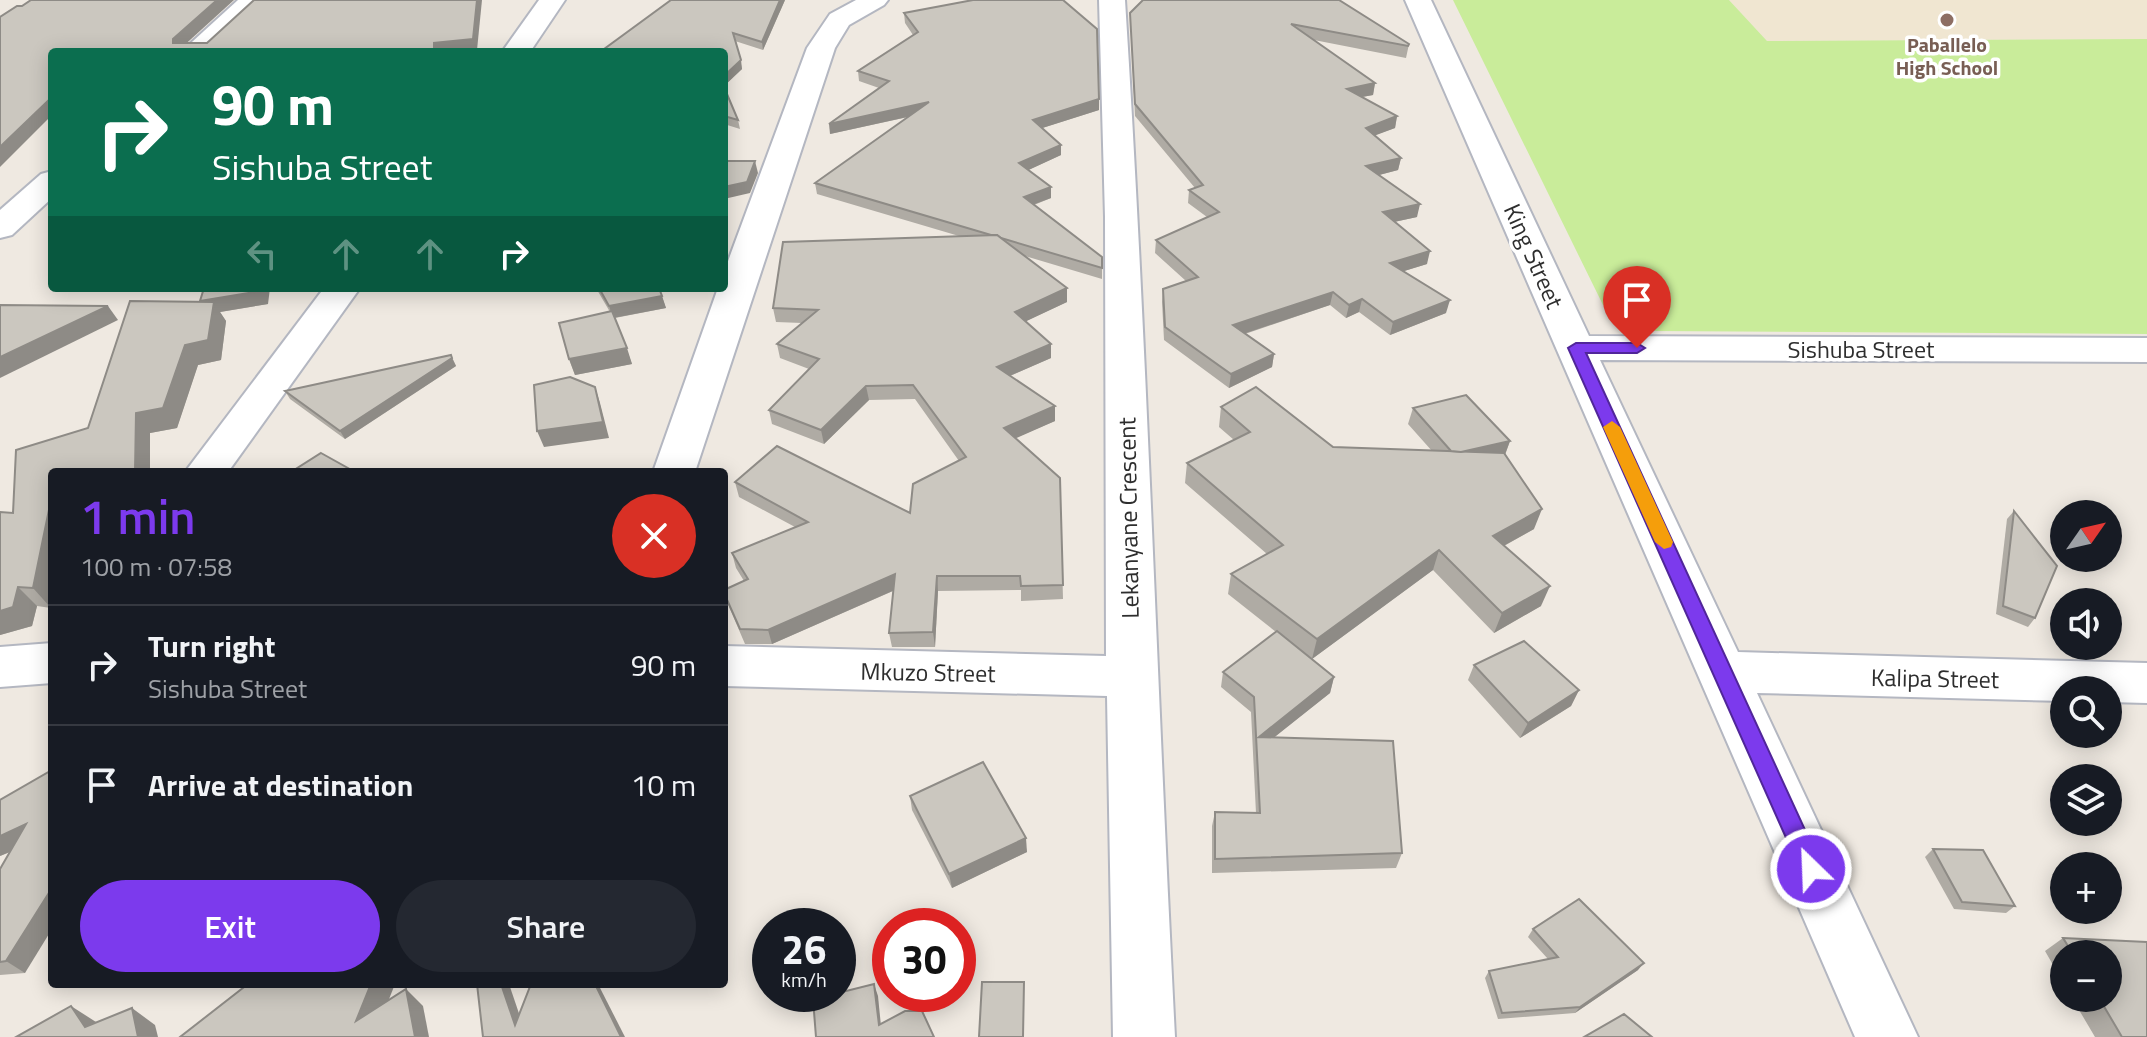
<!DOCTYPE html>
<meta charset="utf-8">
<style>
:root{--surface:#171b24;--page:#242831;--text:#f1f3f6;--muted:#9ea1a6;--line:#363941;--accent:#7c3aed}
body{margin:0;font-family:"Titillium Web",sans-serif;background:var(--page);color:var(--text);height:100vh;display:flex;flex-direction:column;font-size:30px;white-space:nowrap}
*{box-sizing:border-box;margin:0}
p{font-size:26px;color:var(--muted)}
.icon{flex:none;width:44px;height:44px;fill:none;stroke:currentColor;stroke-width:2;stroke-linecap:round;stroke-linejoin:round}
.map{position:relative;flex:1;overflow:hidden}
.sheet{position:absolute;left:48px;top:468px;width:680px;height:520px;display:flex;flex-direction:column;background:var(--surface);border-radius:8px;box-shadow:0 4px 20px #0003}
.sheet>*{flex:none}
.hud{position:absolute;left:48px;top:48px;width:680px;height:244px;border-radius:8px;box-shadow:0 4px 20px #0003;background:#0b6e4f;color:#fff;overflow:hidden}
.needle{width:52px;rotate:56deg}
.fabs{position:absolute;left:2050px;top:500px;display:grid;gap:16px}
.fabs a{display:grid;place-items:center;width:72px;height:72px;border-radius:50%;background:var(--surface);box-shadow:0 4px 20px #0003;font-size:40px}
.speed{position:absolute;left:752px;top:908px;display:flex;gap:16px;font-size:40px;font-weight:700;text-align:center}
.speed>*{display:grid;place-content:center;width:104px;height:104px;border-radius:50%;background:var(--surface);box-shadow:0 4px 20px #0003;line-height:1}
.speed small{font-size:20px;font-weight:400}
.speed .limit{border:12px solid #d22;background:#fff;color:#111}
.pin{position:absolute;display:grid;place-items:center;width:68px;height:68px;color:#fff;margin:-82px -34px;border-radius:50% 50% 50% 0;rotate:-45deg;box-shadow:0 0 8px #0007}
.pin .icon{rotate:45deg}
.me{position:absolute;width:88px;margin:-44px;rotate:336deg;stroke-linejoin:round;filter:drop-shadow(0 0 6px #0008)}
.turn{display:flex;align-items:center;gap:28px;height:168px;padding:0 32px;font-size:36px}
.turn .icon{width:104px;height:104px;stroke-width:2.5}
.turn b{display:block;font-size:56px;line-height:68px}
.lanes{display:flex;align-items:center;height:76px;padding:0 32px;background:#0003;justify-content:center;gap:40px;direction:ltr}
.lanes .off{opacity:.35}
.round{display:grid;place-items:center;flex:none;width:84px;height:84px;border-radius:42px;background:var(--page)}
.summary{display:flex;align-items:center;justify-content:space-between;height:136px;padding:0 32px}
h1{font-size:48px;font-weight:600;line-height:60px;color:var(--accent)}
.action{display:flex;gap:16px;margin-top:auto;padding:16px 32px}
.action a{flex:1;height:92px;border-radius:48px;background:var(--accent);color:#fff;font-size:32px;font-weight:600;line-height:92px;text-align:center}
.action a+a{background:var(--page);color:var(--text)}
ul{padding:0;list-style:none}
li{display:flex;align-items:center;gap:24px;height:120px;padding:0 32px;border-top:2px solid var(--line)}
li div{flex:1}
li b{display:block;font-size:30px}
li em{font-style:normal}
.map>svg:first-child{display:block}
</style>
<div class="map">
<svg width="2147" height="1037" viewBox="0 0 2147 1037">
<rect width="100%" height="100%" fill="#efe9e1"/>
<path fill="#f0e6d1" d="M1729 0H2147V39L1767 41Z"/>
<path fill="#c9ec9a" d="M1453 0H1729L1767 41 2147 39V334L1651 331 1603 305Z"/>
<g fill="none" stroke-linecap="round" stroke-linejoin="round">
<g stroke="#b4b7c1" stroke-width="4">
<g id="minor">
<path d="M238 0H266L211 52H181Z"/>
<path d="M539 0H565L530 52H502Z"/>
<path d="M856 0H888L884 5 849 25 835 48 695 472H653L718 288H724V272L807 48 830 14Z"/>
<path d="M1099 0H1125C1147 345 1157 691 1175 1037H1113L1107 696 724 686V646L1106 656 1105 217Z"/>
<path d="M1405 0H1431L1589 336 2147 338V362L1600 360 1738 652 2147 663V703L2108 702V690H2064V701L1757 693 1918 1037H1855Z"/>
<path d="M52 171V198L12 235 0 238V210L41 174Z"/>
<path d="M324 288H360L228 472H185Z"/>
<path d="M52 643V683L0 687V647Z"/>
</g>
</g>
<use href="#minor" fill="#fff" fill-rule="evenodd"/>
</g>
<g fill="#afaba4">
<path d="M785 0 763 50 735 41 742 69 724 86 600 52Z"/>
<path d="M1341 1 1409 44 1406 58 1314 40 1375 83 1373 95 1362 97 1397 116 1395 128 1375 135 1401 158 1398 170 1379 175 1417 217 1394 222 1427 264 1404 271 1446 313 1390 335 1359 312 1346 318 1330 305 1245 334 1274 354 1272 367 1229 388 1164 340 1162 302 1163 289 1186 281 1155 253 1156 240 1207 217 1188 203 1189 190 1195 188 1135 116 1130 13Z"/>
<path d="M904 13 1099 110 1042 128 1061 145V155L1028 170 1051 187V198L1034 205 1102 257V279L1025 256 1067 302 1026 321 1051 344V358L1010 376 1055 421 1015 438 1060 478 1063 599 1021 601V590L938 591 935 647H892L889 633 893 591 772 644H745L724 595 744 581 736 568 732 553 795 527 739 497 735 482 910 513 959 461 915 399 869 400 824 444 772 424 769 410 809 369 780 358 777 344 802 323 776 322 773 308 959 236 817 194 815 183 908 117 830 134 879 88 859 81 858 71 913 35 905 23Z"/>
<path d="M724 87 738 120 740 129 724 124Z"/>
<path d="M596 288H659L666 308 615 318 632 364 575 375 569 359 610 312Z"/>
<path d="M200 301 268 304 220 312 226 321 221 360 198 365 177 428 150 433 52 472 51 608 37 606 32 626 0 635V512L13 513Z"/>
<path d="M451 355 456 366 345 439 290 399 285 391Z"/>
<path d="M1221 407 1333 447 1432 451 1408 424 1413 408 1510 441 1505 455 1534 529 1504 546 1541 606 1494 633 1433 570 1312 659 1288 640 1334 677 1330 693 1274 737 1402 853 1396 868 1212 873V826L1215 812 1256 813 1251 712 1221 687 1223 672 1276 632 1228 594 1231 574 1267 554 1185 483 1187 463 1234 440 1219 427Z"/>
<path d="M2014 511 2035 618 2028 627 1996 614 2007 519Z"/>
<path d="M1474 665 1579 690 1571 706 1520 738 1468 680Z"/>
<path d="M52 770 25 973 0 975V869L10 852 0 856Z"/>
<path d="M910 796 1027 852 952 888 912 810Z"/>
<path d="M1933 849 2015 906 2006 913 1954 909 1925 857Z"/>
<path d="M1533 929 1638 970 1575 1013 1498 1019 1485 978 1489 971 1548 959 1528 937Z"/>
<path d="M2063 938 2147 942V1037H2095L2072 998H2108V954H2064V984L2045 951Z"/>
</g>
<g fill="#8e8b86">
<path d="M217 0H234L179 50 173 43V39Z"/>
<path d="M477 0H482L477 50 456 52H434V43Z"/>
<path d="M780 0H785L763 50 762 42Z"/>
<path d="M741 60 742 69 724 86V76Z"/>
<path d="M1375 83 1373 95 1345 100 1347 89Z"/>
<path d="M52 97V115L0 167V147Z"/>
<path d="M1099 99V110L1033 131V120Z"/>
<path d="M929 102 930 112 830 134 829 124Z"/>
<path d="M1397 116 1395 128 1363 140 1366 128Z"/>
<path d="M1061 145V155L1020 174 1019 163Z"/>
<path d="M1401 158 1398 170 1364 179 1366 166Z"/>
<path d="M755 161 758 173 750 193 724 199V187Z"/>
<path d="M1051 187V198L1024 208V197Z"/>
<path d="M1420 204 1417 217 1380 225 1383 212Z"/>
<path d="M1430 251 1427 264 1388 276 1390 263Z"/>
<path d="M261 288H270L268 304 220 312 226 321 221 360 198 365 177 428 150 433V472H135L136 413 200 301Z"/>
<path d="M1067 288V302L1016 326 1015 312Z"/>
<path d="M1333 292 1330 305 1231 338 1233 325Z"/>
<path d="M662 296 666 308 613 318 609 306Z"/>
<path d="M1362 299 1359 312 1346 318 1349 305Z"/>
<path d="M1450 300 1446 313 1390 335 1393 322Z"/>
<path d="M108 306 118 320 0 378V357Z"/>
<path d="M1051 344V358L998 381 997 367Z"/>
<path d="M627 348 632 364 575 375 569 359Z"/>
<path d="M1274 354 1272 367 1229 388 1231 374Z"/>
<path d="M452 358 456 366 345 439 340 431Z"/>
<path d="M866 386 869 400 824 444 821 430Z"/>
<path d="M595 387 600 403 609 438 544 447 537 431Z"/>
<path d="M1055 406V421L1005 443 1004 428Z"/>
<path d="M1510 441 1504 457 1453 453Z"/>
<path d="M52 495V605L51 608 33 588Z"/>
<path d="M1542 509 1534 529 1485 556 1493 536Z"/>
<path d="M1439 550 1433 570 1312 659 1317 639Z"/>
<path d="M895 574 897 589 772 644 768 630Z"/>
<path d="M937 576 938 591 935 647 933 632Z"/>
<path d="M1550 586 1541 606 1494 633 1502 613Z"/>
<path d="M18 587 37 606 32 626 0 635V611Z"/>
<path d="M1334 677 1330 693 1256 752 1259 737Z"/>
<path d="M1579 690 1571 706 1520 738 1528 723Z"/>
<path d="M26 824 43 838 0 856V836Z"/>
<path d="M1026 838 1027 852 952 888 949 874Z"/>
<path d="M52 888V929L25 973 6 961Z"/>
<path d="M1644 963 1638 970 1575 1013 1580 1007Z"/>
<path d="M371 984H395L374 1037 356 1021Z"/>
<path d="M501 984H509L527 1037 515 1025Z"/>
<path d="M595 984H598L625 1037H621Z"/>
<path d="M874 984 878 996 882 1036 879 1025Z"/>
<path d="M406 989 423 1006 429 1037H415Z"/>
<path d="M71 1006 96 1022 85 1027Z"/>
<path d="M132 1008 155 1025 158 1037H138Z"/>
</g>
<g fill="#cbc7bf" stroke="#8e8b86" stroke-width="2">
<path d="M31 0H217L173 39V43H207L254 0H477L473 39 434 43V52H52V97L0 147V17L17 6H22Z"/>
<path d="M671 0H780L762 42 733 33 741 60 724 76V52H600Z"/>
<path d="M973 0H1063L1097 29 1099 99 1033 120 1061 145 1019 163 1051 187 1024 197 1102 257V268L1001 238 997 235H991L815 183 929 102 829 124 889 81 858 71 918 32 904 13Z"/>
<path d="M1143 0H1339L1409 44 1408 46 1291 24 1375 83 1347 89 1397 116 1366 128 1401 158 1366 166 1420 204 1383 212 1430 251 1390 263 1450 300 1393 322 1362 299 1349 305 1333 292 1233 325 1274 354 1231 374 1165 327 1163 289 1198 277 1156 240 1219 212 1189 190 1203 185 1135 104 1130 13Z"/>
<path d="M724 87 738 120 724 116Z"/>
<path d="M724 161H755L747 182 724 187Z"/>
<path d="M997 235 1067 288 1015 312 1051 344 997 367 1055 406 1004 428 1060 478 1063 585 1021 586 1020 576H937L933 632 889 633 895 574 768 630 740 629 724 593V590L748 579 732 553 808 522 735 482 777 446 910 513 913 484 966 457 913 385 866 386 821 430 769 410 819 359 777 344 818 310 773 308 783 242Z"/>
<path d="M204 288H261L260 291 200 301Z"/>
<path d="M599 288H659L662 296 609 306Z"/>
<path d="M130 301 214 302 208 340 185 345 163 408 136 413 135 472H52V495L33 588 18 587 13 607 0 611V512L13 513 16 450 88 428Z"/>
<path d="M0 305 108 306 0 357Z"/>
<path d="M612 311 627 348 569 359 559 323Z"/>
<path d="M451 355 452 358 340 431 285 391Z"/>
<path d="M570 377 595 387 603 422 537 431 534 385Z"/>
<path d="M1256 387 1333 447 1504 453 1542 509 1493 536 1550 586 1502 613 1439 550 1317 639 1231 574 1283 545 1187 463 1250 432 1221 407Z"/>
<path d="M1466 395 1510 441 1461 452 1451 451 1413 408Z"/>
<path d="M321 453 355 472H291Z"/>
<path d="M2014 511 2057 566 2035 618 2003 606Z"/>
<path d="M1277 631 1334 677 1259 737 1393 741 1402 853 1215 859V812L1260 813 1254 697 1223 672Z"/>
<path d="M1524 641 1579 690 1528 723 1474 665Z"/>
<path d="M983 762 1026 838 949 874 910 796Z"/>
<path d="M52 770V888L6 961 0 962V869L26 824 0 836V800Z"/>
<path d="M1933 849 1983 850 2015 906 1962 902Z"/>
<path d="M1579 899 1644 963 1580 1007 1502 1013 1489 971 1558 957 1533 929Z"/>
<path d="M2063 938 2147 942V1037H2122L2099 998H2108V954H2073Z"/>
<path d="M982 982H1024L1023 1037H979Z"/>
<path d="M248 984H371L356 1021 406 989 415 1037H180Z"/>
<path d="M477 984H501L515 1025 531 984H595L621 1037H483Z"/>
<path d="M874 984 879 1025 905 1011H922L934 1037H816L813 999 838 994V993Z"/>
<path d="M71 1006 85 1027 132 1008 138 1037H16Z"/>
<path d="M1624 1014 1652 1037H1584Z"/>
</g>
<path fill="#7c3aed" stroke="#51269a" stroke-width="2" d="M1576 343H1637L1645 348 1637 353H1586L1823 869 1820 876 1811 880 1803 876 1568 348Z"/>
<path fill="#f59e0b" d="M1612 421 1620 427 1673 542 1671 547 1664 549 1655 542 1603 427Z"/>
<circle fill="#8d6e63" stroke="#fff" stroke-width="3" cx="1947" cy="20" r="8"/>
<g text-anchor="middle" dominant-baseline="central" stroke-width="7" stroke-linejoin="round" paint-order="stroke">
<g font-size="20" font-weight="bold" fill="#785e54" stroke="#fff">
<text x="1947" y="44">Paballelo<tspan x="1947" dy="23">High School</tspan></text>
</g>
<g font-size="24" fill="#2e2e2e" stroke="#fff">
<text transform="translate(1534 256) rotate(66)">King Street</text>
<text x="1861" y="349">Sishuba Street</text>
<text transform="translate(1128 518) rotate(-91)">Lekanyane Crescent</text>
<text transform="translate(928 672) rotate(1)">Mkuzo Street</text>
<text transform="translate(1935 678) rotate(1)">Kalipa Street</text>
</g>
</g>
</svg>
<div class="fabs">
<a><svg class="needle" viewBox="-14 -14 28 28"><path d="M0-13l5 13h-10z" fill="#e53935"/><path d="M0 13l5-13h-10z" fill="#9ea1a6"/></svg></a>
<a><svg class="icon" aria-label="sound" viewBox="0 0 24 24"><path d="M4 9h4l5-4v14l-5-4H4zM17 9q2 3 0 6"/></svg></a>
<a><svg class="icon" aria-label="search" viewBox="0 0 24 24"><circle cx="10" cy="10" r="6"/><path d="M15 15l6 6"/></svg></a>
<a><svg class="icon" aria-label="layers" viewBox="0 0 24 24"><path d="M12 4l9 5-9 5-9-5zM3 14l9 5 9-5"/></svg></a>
<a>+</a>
<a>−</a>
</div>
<div class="speed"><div>26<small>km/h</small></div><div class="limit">30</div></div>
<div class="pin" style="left:1637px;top:348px;background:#d93025"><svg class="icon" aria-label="arrive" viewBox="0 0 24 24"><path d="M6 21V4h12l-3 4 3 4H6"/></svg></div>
<svg class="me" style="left:1811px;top:869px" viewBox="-20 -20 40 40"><circle r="17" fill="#7c3aed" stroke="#fff" stroke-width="3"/><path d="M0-11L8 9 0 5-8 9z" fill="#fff"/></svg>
<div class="hud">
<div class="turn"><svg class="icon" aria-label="right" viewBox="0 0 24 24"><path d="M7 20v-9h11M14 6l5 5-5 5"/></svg><div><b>90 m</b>Sishuba Street</div></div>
<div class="lanes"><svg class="icon off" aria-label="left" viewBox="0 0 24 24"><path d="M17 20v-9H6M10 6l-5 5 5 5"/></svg><svg class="icon off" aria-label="ahead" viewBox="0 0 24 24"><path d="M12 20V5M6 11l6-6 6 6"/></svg><svg class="icon off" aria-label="ahead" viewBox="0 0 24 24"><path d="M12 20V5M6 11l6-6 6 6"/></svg><svg class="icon" aria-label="right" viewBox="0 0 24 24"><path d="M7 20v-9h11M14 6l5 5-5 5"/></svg></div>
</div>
<section class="sheet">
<div class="summary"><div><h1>1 min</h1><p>100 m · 07:58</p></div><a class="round" style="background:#d93025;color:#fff"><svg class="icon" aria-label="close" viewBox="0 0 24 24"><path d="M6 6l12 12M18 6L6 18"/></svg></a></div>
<ul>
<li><svg class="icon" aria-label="right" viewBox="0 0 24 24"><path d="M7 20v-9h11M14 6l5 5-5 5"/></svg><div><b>Turn right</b><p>Sishuba Street</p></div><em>90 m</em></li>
<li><svg class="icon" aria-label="arrive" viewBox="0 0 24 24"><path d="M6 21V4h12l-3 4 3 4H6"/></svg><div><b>Arrive at destination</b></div><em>10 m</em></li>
</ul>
<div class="action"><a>Exit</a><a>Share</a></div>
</section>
</div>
